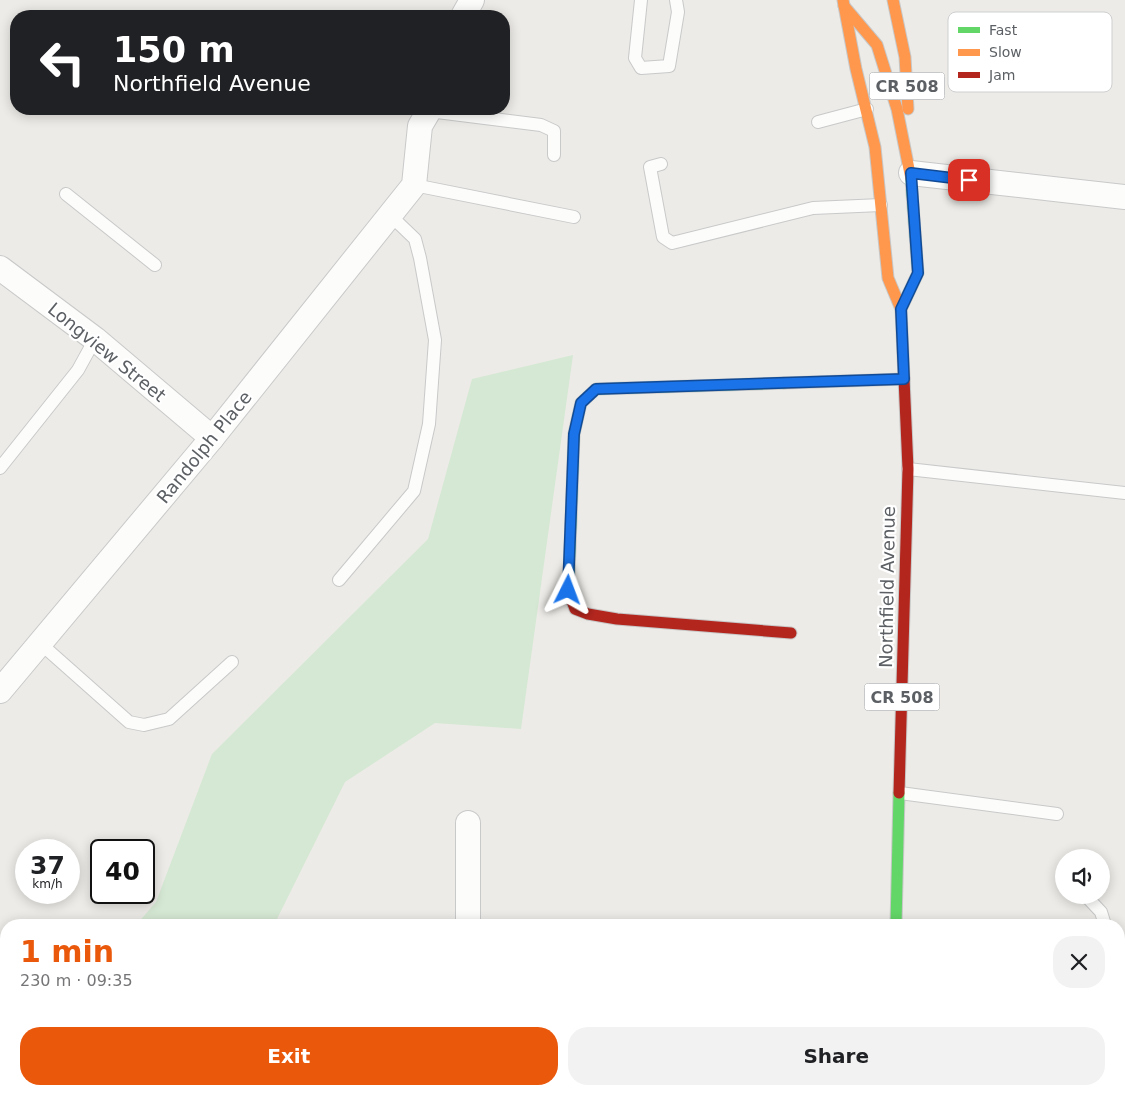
<!DOCTYPE html>
<meta charset="utf-8">
<style>
:root{--surface:#fff;--page:#f2f2f2;--text:#202124;--muted:#757577;--accent:#ea580c}
body{margin:0;font-family:"DejaVu Sans",sans-serif;background:var(--page);color:var(--text);height:100vh;display:flex;flex-direction:column;font-size:19px;white-space:nowrap}
*{box-sizing:border-box;margin:0}
p{font-size:16px;color:var(--muted)}
.icon{flex:none;width:28px;height:28px;fill:none;stroke:currentColor;stroke-width:2;stroke-linecap:round;stroke-linejoin:round}
.map{position:relative;flex:1;overflow:hidden}
.details{position:absolute;left:0px;top:919px;width:1125px;height:176px;display:flex;flex-direction:column;background:var(--surface);border-radius:20px 20px 0 0;box-shadow:0 2px 12px #0003}
.details>*{flex:none}
.banner{position:absolute;left:10px;top:10px;width:500px;height:105px;border-radius:20px;box-shadow:0 2px 12px #0003;background:#202124;color:#fff;overflow:hidden}
.fabs{position:absolute;left:1055px;top:849px;display:grid;gap:10px}
.fabs a{display:grid;place-items:center;width:55px;height:55px;border-radius:50%;background:var(--surface);box-shadow:0 2px 12px #0003;font-size:25px}
.speed{position:absolute;left:15px;top:839px;display:flex;gap:10px;font-size:25px;font-weight:700;text-align:center}
.speed>*{display:grid;place-content:center;width:65px;height:65px;border-radius:50%;background:var(--surface);box-shadow:0 2px 12px #0003;line-height:1}
.speed small{font-size:12px;font-weight:400}
.speed .limit{border:2px solid #111;border-radius:8px;background:#fff;color:#111}
.pin{position:absolute;display:grid;place-items:center;width:42px;height:42px;color:#fff;margin:-21px;border-radius:10px;box-shadow:0 2px 8px #0006}
.me{position:absolute;width:55px;margin:-28px;rotate:3deg;stroke-linejoin:round;filter:drop-shadow(0 0 4px #0008)}
.turn{display:flex;align-items:center;gap:18px;height:105px;padding:0 20px;font-size:22px}
.turn .icon{width:65px;height:65px;stroke-width:2.5}
.turn b{display:block;font-size:35px;line-height:42px}
.round{display:grid;place-items:center;flex:none;width:52px;height:52px;border-radius:20px;background:var(--page)}
.head{display:flex;align-items:center;justify-content:space-between;height:85px;padding:0 20px}
h1{font-size:30px;font-weight:600;line-height:38px;color:var(--accent)}
.button{display:flex;gap:10px;margin-top:auto;padding:10px 20px}
.button a{flex:1;height:58px;border-radius:20px;background:var(--accent);color:#fff;font-size:20px;font-weight:600;line-height:58px;text-align:center}
.button a+a{background:var(--page);color:var(--text)}
.map>svg:first-child{display:block}
</style>
<div class="map">
<svg width="1125" height="1094" viewBox="0 0 1125 1094">
<rect width="100%" height="100%" fill="#ecebe7"/>
<g fill="#d5e8d3">
<path d="M573 355 521 729 435 723 345 782 274 925H136L156 902 212 754 428 539 472 379Z"/>
<path d="M6 1077V1089H192L190 1094H0V1084Z"/>
</g>
<g fill="none" stroke-linecap="round" stroke-linejoin="round">
<g stroke="#c8c9c9" stroke-width="14">
<g id="lane">
<path d="M641 0 635 58 641 68 669 66 678 12 676 0"/>
<path d="M429 111 541 125 554 131V155"/>
<path d="M818 122 867 109"/>
<path d="M661 164 650 167 663 237 672 243 813 208 881 205"/>
<path d="M414 185 574 217"/>
<path d="M66 194 155 265"/>
<path d="M0 468 78 370 95 339"/>
<path d="M908 469 1125 493"/>
<path d="M339 580 414 491 429 424 435 340 420 258 415 239 390 215"/>
<path d="M41 644 129 722 144 725 169 719 232 662"/>
<path d="M900 793 1057 814"/>
<path d="M1085 895 1101 912 1105 925"/>
<path d="M1114 1089 1115 1094"/>
</g>
</g>
<g stroke="#c8c9c9" stroke-width="26">
<g id="street">
<path d="M463 16 472 0"/>
<path d="M911 173 1125 197"/>
<path d="M0 268 95 339 212 438"/>
<path d="M0 691 212 438 414 185 420 126 430 109"/>
<path d="M468 925V823"/>
<path d="M467 1094V1089"/>
</g>
</g>
<g stroke="#c7c7c7" stroke-width="13">
<g id="fast">
<path d="M901 309 918 273 911 179"/>
<path d="M569 576 574 434 581 403 596 389 784 383"/>
<path d="M896 925 899 793"/>
</g>
</g>
<g stroke="#c7c7c7" stroke-width="13">
<g id="slow">
<path d="M843 0 856 69 875 147 888 278 901 309 904 378"/>
<path d="M893 0 905 57 908 109"/>
<path d="M844 6 877 45 897 109 911 179"/>
<path d="M784 383 904 379"/>
<path d="M889 1089V1094"/>
</g>
</g>
<g stroke="#c7c7c7" stroke-width="13">
<g id="jam">
<path d="M569 576 568 590 575 609 588 614 617 619 791 633"/>
<path d="M899 793 908 469 904 378"/>
</g>
</g>
<use href="#lane" stroke="#fcfcfb" stroke-width="12"/>
<use href="#street" stroke="#fcfcfb" stroke-width="24"/>
<use href="#fast" stroke="#63d668" stroke-width="11"/>
<use href="#slow" stroke="#ff974d" stroke-width="11"/>
<use href="#jam" stroke="#b3261e" stroke-width="11"/>
</g>
<g fill="none" stroke-linecap="round" stroke-linejoin="round">
<g stroke="#114b97" stroke-width="12">
<path id="route" d="M568 590 574 434 581 403 596 389 904 379 901 309 918 273 911 173 969 180"/>
</g>
<use href="#route" stroke="#1a73e8" stroke-width="9"/>
</g>
<g text-anchor="middle" dominant-baseline="central" stroke-width="4.5" stroke-linejoin="round" paint-order="stroke">
<g fill="#fff" stroke="#8d9092" stroke-width="1">
<rect x="869.5" y="72.5" width="75" height="27" rx="4"/>
<rect x="864.5" y="683.5" width="75" height="27" rx="4"/>
</g>
<g font-size="16" font-weight="bold" fill="#5c6064">
<text x="907" y="86">CR 508</text>
<text x="902" y="697">CR 508</text>
</g>
<g font-size="18" fill="#5c6064" stroke="#fff">
<text transform="translate(107 352) rotate(39)">Longview Street</text>
<text transform="translate(204 447) rotate(-51)">Randolph Place</text>
<text transform="translate(887 587) rotate(-89)">Northfield Avenue</text>
</g>
</g>
<rect x="948" y="12" width="164" height="80" rx="8" fill="#fff" stroke="#cecfd0" stroke-width="1"/>
<rect x="958" y="27" width="22" height="6" fill="#63d668"/>
<rect x="958" y="49" width="22" height="7" fill="#ff974d"/>
<rect x="958" y="72" width="22" height="6" fill="#b3261e"/>
<g font-size="14" fill="#5c6064">
<text x="989" y="35">Fast</text>
<text x="989" y="57">Slow</text>
<text x="989" y="80">Jam</text>
</g>
</svg>
<div class="fabs">
<a><svg class="icon" aria-label="sound" viewBox="0 0 24 24"><path d="M4 9h4l5-4v14l-5-4H4zM17 9q2 3 0 6"/></svg></a>
</div>
<div class="speed"><div>37<small>km/h</small></div><div class="limit">40</div></div>
<div class="pin" style="left:969px;top:180px;background:#d93025"><svg class="icon" aria-label="arrive" viewBox="0 0 24 24"><path d="M6 21V4h12l-3 4 3 4H6"/></svg></div>
<svg class="me" style="left:568px;top:590px" viewBox="-20 -20 40 40"><path d="M0-17L14 15 0 8-14 15z" fill="#1a73e8" stroke="#fff" stroke-width="4"/></svg>
<div class="banner">
<div class="turn"><svg class="icon" aria-label="left" viewBox="0 0 24 24"><path d="M17 20v-9H6M10 6l-5 5 5 5"/></svg><div><b>150 m</b>Northfield Avenue</div></div>
</div>
<section class="details">
<div class="head"><div><h1>1 min</h1><p>230 m · 09:35</p></div><a class="round"><svg class="icon" aria-label="close" viewBox="0 0 24 24"><path d="M6 6l12 12M18 6L6 18"/></svg></a></div>
<div class="button"><a>Exit</a><a>Share</a></div>
</section>
</div>
